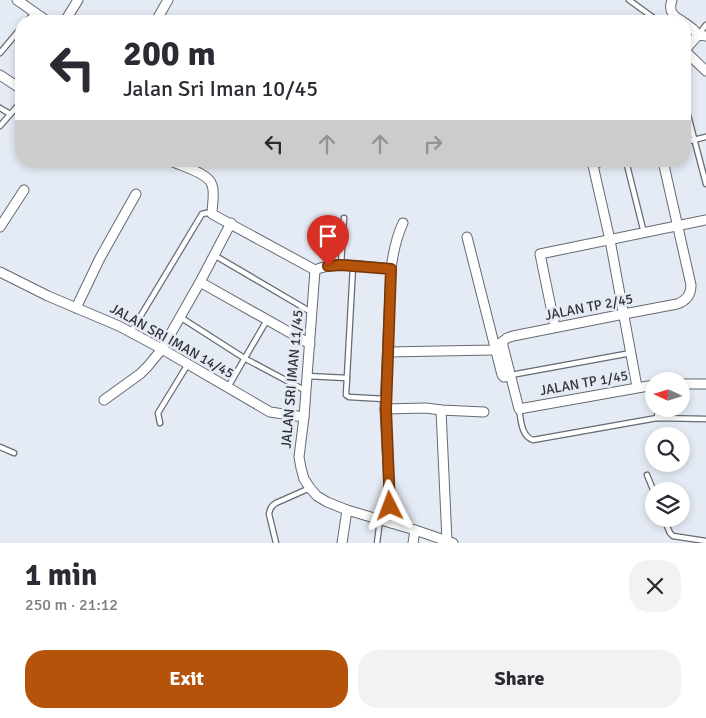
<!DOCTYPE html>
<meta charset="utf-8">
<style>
:root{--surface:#fff;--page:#f2f2f3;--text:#2b2b33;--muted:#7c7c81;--accent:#b45309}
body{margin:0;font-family:Signika,sans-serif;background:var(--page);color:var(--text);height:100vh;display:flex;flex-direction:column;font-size:19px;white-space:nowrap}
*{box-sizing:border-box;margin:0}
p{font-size:16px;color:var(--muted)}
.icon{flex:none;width:28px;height:28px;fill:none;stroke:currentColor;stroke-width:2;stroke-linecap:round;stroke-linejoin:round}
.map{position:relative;height:543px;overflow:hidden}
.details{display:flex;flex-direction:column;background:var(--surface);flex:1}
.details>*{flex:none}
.banner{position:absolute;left:15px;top:15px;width:676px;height:152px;border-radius:20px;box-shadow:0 2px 8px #0003;background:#fff;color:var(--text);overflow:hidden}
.needle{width:32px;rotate:274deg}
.buttons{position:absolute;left:645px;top:372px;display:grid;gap:10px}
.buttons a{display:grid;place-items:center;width:45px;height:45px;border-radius:50%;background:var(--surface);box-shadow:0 2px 8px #0003;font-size:25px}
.pin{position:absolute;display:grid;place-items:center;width:42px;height:42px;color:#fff;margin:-51px -21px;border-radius:50% 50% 50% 0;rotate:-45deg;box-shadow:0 0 5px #0007}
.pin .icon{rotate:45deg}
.me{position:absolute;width:55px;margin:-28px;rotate:357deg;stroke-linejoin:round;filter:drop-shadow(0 0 4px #0008)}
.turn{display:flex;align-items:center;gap:18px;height:105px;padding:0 25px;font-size:22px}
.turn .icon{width:65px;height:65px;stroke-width:2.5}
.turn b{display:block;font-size:35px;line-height:42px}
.lanes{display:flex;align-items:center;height:48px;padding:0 25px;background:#0003;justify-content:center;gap:25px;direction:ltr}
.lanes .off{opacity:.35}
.round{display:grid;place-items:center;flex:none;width:52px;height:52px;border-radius:20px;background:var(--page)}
.head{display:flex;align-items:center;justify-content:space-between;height:85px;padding:0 25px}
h1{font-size:30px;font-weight:700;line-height:38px}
.cta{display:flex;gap:10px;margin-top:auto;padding:10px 25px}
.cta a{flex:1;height:58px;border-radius:20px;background:var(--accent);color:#fff;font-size:20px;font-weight:700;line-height:58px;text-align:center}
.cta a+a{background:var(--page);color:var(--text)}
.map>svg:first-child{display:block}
</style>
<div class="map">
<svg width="706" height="543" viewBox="0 0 706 543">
<rect width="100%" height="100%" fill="#e5ebf5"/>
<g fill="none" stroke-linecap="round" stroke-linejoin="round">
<g stroke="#656a73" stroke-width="7">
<g id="lane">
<path d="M629 0 658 21"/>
<path d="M27 21 34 13"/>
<path d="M698 35 706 25"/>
<path d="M0 53 21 28"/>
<path d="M685 104 706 184"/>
<path d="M0 108 10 114"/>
<path d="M0 126 21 102"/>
<path d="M685 142 706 137"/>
<path d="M626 161 644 233"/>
<path d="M593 166 610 161"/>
<path d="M214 255 311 312"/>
<path d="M341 265 344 218"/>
<path d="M353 266 346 395 349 397 385 399"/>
<path d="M180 317 244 358 306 391"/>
<path d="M131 332 202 214 206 213 212 214"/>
<path d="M511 375 631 353"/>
<path d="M307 376 347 378"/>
<path d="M228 387 267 320"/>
<path d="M519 409C521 420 521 436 533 440L657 418 706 419"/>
<path d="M657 418 658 409"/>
<path d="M160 423 158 413 188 364"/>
<path d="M0 447 14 453"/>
<path d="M647 475 654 492"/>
<path d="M664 519 670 533 673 536 706 541"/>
<path d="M276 543 269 514C270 509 271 506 276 503L310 488"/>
<path d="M377 543 380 520"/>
</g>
</g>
<g stroke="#656a73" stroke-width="11">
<g id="street">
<path d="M17 0 47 21"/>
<path d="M672 0C668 11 673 16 682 21"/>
<path d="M65 21 78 0"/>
<path d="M156 21 168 0"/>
<path d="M685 23 693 29 698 35"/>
<path d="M685 50 698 35 706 36"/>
<path d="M685 51 706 71"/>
<path d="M0 75 21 89"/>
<path d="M171 161C181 166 209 173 212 185 215 193 212 205 212 214L315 270C337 260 367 267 391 269"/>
<path d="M592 161 610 240 637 387"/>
<path d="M0 227 24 190"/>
<path d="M467 237 502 375 504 377 510 376"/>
<path d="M315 270 304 417 299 457 301 468 304 479 310 488 317 496 327 502 347 510 415 530 453 543"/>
<path d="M0 272 48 296 119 326 162 349 270 412 304 417"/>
<path d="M200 282 310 344"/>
<path d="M76 308 100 258 136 194"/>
<path d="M555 327 540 254 706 220"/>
<path d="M502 342 519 409 654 385"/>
<path d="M388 352 492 350 507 338 513 336 624 314 677 304C686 301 691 295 691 285L663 161"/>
<path d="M681 384H706"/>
<path d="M104 400 140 374 148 366 162 349 200 282 231 223"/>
<path d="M385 409 426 408 441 410 484 412"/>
<path d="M441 410 447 541"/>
<path d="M391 523 385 409 391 269C393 253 396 238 403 223"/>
<path d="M342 543 347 510"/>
<path d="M413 543 415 530"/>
</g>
</g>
<use href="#lane" stroke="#fff" stroke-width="4.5"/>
<use href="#street" stroke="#fff" stroke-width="9"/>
</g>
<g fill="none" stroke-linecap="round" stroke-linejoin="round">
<g stroke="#753606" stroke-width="12">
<path id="route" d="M328 266 341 265 391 269 386 409 390 506"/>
</g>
<use href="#route" stroke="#b45309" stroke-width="9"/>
</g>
<g text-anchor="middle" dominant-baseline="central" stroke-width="5" stroke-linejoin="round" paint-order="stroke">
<g font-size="14" fill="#303236" stroke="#e5ebf5">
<text transform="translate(589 307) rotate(-11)">JALAN TP 2/45</text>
<text transform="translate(172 341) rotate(29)">JALAN SRI IMAN 14/45</text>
<text transform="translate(292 379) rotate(-85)">JALAN SRI IMAN 11/45</text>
<text transform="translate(584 383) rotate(-10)">JALAN TP 1/45</text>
</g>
</g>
</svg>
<div class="buttons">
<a><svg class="needle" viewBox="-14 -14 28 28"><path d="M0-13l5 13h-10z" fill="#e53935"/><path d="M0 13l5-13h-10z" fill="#7c7c81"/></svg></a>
<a><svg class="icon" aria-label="search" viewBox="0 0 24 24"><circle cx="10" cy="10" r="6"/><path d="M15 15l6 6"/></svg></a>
<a><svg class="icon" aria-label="layers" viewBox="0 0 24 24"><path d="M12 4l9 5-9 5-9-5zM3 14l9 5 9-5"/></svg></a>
</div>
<div class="pin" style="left:328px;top:266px;background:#d93025"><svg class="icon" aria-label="arrive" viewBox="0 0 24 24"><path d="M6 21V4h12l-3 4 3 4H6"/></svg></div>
<svg class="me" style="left:390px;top:506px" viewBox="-20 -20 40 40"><path d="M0-17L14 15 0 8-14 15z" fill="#b45309" stroke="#fff" stroke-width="4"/></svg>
<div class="banner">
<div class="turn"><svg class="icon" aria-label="left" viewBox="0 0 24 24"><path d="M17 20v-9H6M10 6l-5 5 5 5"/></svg><div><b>200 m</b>Jalan Sri Iman 10/45</div></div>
<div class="lanes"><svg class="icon" aria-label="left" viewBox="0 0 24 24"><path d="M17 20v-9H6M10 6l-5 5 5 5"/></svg><svg class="icon off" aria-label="ahead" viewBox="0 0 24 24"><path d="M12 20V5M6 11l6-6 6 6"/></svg><svg class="icon off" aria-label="ahead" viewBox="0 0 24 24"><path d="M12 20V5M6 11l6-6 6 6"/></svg><svg class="icon off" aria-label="right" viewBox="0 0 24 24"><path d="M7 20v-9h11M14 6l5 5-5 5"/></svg></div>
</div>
</div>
<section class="details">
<div class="head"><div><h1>1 min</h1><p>250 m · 21:12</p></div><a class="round"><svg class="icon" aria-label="close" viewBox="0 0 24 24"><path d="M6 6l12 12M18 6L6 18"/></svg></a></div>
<div class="cta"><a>Exit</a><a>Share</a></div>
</section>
